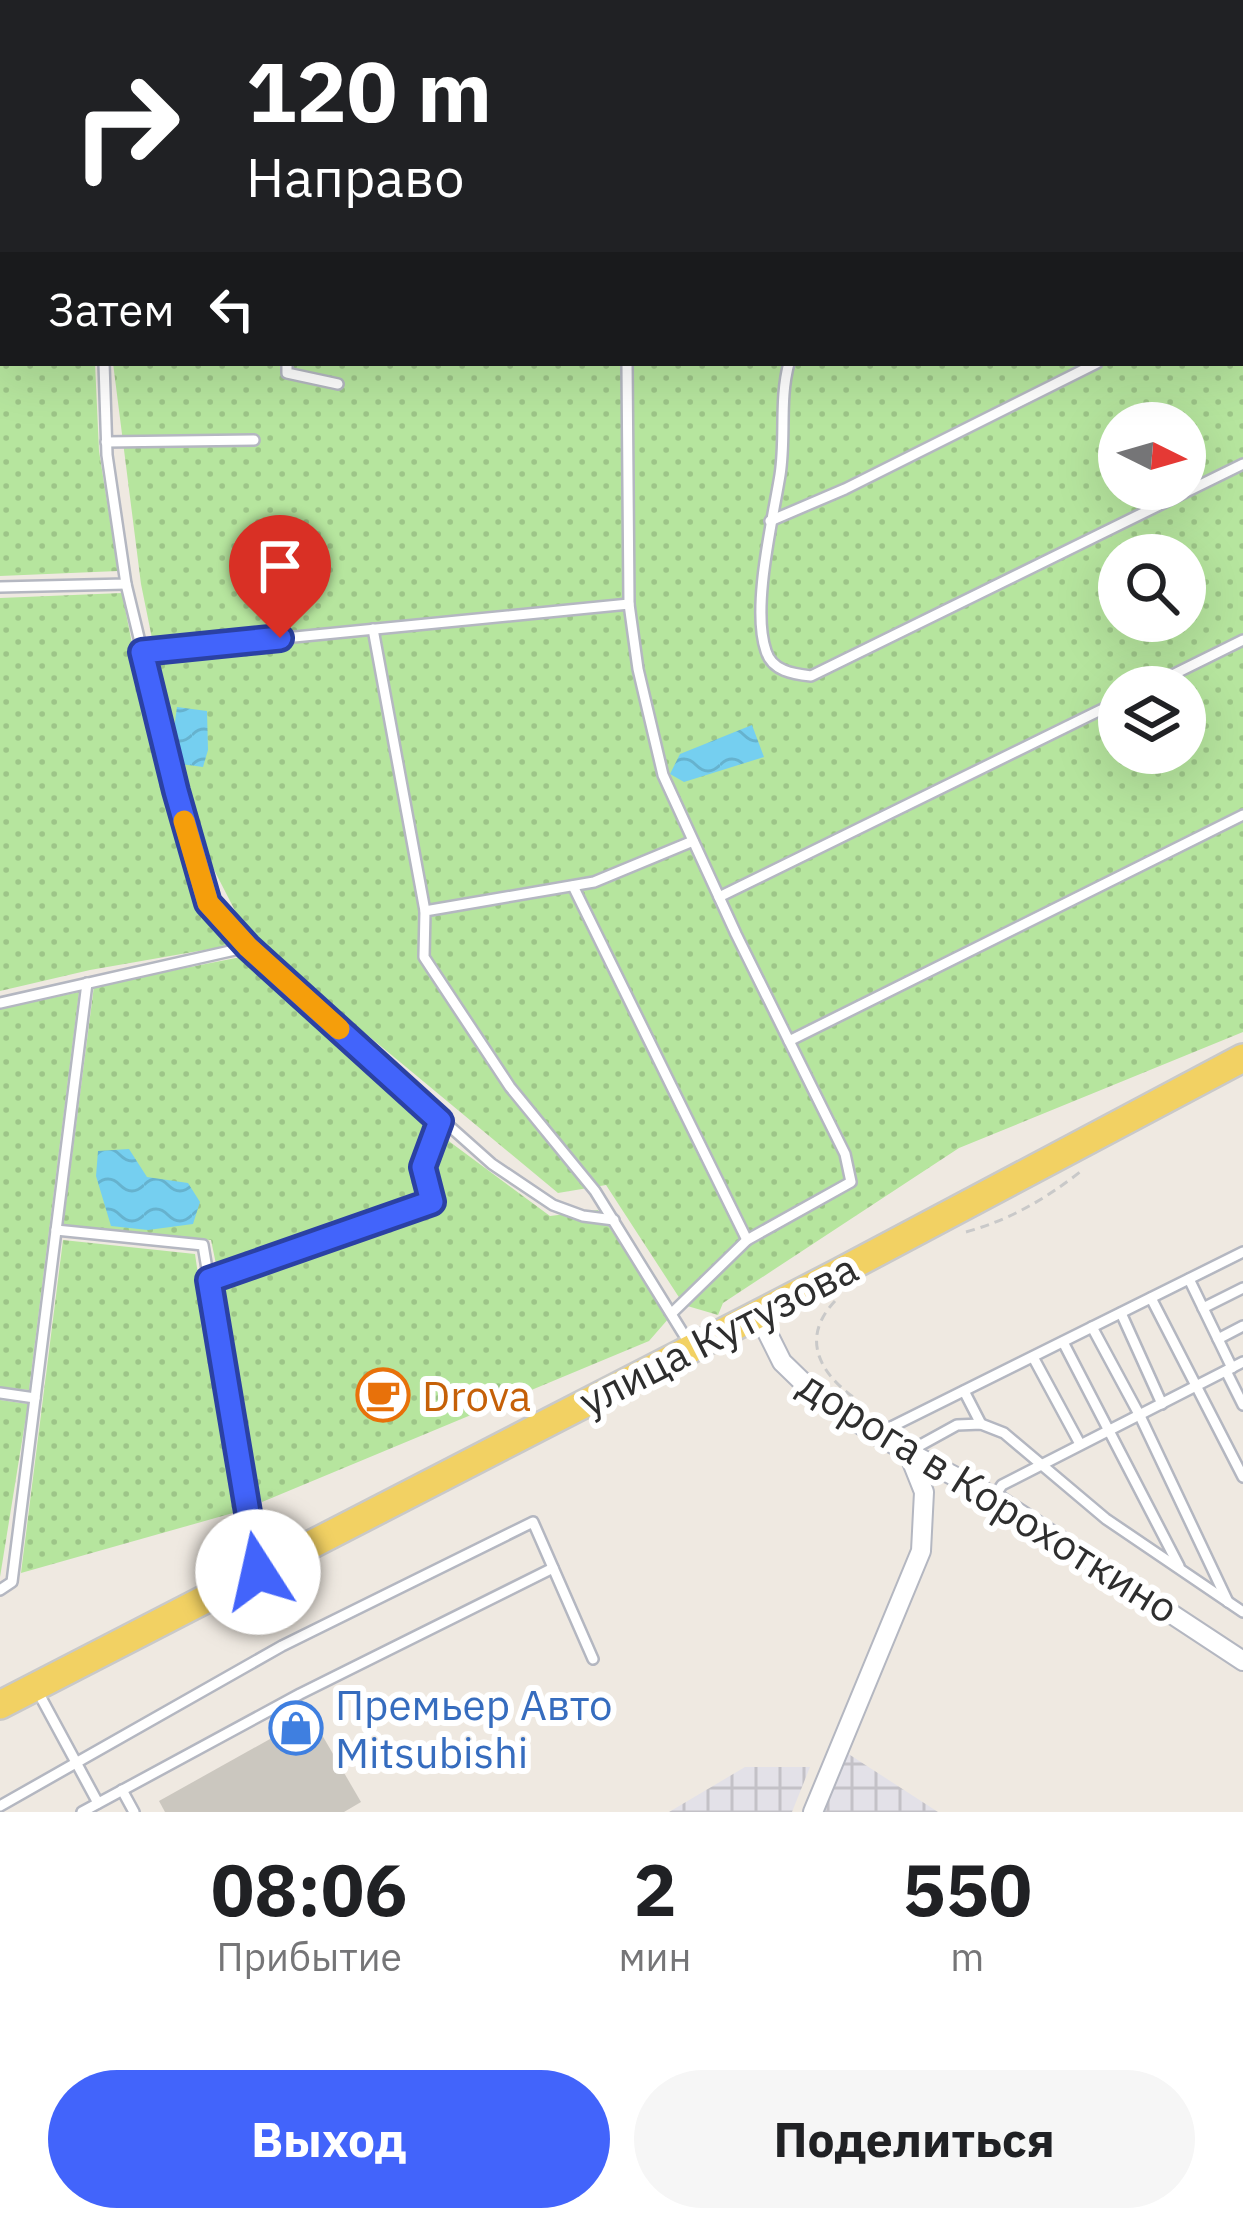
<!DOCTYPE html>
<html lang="ru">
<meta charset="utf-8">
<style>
:root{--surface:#fff;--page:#f6f6f6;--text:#202124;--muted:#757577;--accent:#4264fb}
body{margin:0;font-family:"IBM Plex Sans",sans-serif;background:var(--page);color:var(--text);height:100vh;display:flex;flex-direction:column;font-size:45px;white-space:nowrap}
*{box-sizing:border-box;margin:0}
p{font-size:39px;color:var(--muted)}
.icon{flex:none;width:66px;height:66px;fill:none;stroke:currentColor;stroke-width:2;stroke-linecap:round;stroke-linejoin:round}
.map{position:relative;height:1812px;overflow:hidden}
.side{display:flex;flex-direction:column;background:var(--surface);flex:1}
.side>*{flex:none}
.guide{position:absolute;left:0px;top:0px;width:1245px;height:366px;box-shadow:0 12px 48px #0002;background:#202124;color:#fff;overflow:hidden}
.needle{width:78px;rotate:95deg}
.buttons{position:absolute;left:1098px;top:402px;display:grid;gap:24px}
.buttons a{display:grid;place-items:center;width:108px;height:108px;border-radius:50%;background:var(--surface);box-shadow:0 12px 48px #0002;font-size:60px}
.pin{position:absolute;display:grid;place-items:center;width:102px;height:102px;color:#fff;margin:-123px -51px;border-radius:50% 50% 50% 0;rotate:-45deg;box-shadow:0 0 12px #0007}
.pin .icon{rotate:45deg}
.me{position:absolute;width:132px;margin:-66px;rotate:350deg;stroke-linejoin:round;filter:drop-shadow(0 0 9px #0008)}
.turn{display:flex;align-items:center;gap:42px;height:252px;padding:0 48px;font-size:54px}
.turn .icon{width:156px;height:156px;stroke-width:2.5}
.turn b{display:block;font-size:84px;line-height:102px}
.then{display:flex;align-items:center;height:114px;padding:0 48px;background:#0003;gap:24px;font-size:45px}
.eta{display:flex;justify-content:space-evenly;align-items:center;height:204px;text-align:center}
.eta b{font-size:72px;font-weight:800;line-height:84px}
.action{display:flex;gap:24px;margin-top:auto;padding:24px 48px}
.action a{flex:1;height:138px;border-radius:72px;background:var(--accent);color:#fff;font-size:48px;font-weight:800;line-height:138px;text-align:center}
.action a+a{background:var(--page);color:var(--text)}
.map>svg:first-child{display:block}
</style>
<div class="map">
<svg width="1243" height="1812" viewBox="0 0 1243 1812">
<defs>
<pattern id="industrial-grid" width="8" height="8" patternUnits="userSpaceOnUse" patternTransform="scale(3)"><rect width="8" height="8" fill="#e3e1e8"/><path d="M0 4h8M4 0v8" fill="none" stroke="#c3c1c7"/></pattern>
<pattern id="grass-dots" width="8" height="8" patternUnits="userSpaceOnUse" patternTransform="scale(3)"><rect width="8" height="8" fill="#b6e59e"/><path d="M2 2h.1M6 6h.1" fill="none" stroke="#9dc588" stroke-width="1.8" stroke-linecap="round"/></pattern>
<pattern id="water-waves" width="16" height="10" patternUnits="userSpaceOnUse" patternTransform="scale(3)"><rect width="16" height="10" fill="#75cff0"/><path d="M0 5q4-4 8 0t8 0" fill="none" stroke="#66b2ce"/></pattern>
</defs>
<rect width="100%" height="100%" fill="#efe9e1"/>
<g fill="url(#industrial-grid)">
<path d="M847 1753 938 1812H822Z"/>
<path d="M745 1767H810L792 1812H669Z"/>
</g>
<g fill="url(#grass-dots)" fill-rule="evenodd">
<rect x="165" y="0" width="926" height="3"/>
<path d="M1243 117V1032L959 1148 723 1303 718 1315 684 1305 606 1185 558 1193 248 936 189 821 141 584 113 363H1242ZM1119 423H1185V489H1119ZM1119 555H1185V621H1119ZM1119 687H1185V753H1119Z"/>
<path d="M0 166H3V363H95L99 451 118 571 0 576Z"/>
<path d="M122 593 142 694 176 822 204 907 233 945 90 970 0 991V598Z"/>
<path d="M246 956 263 977 429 1122 413 1159 420 1197 217 1269 211 1240 63 1226 94 986Z"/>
<path d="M79 992 29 1390 0 1387V1009Z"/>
<path d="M446 1139 550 1216 598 1210 669 1318 649 1341 262 1502 244 1450 219 1286 439 1207 431 1178Z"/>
<path d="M63 1240 195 1254 233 1513 21 1573Z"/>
<path d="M0 1400 28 1404 0 1577Z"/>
</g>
<g fill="url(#water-waves)">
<path d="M177 707 207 711 208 750 203 767 181 764 174 729Z"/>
<path d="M752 725 764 757 684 782 670 774 680 754Z"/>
<path d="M129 1149 147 1177 188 1183 200 1202 193 1224 148 1230 111 1226 96 1176 98 1151Z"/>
</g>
<path fill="#cbc7bf" d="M311 1716 361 1802 344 1812H165L159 1801Z"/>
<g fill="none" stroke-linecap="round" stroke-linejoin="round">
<g stroke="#b4b7c1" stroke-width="14">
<g id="lane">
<path d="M161 0V3"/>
<path d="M758 0 764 3"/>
<path d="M819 0V3"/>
<path d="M951 0V3"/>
<path d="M1106 0V3"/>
<path d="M248 3V0"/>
<path d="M369 3V0"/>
<path d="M500 3V0"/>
<path d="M1242 26 1243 25"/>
<path d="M1242 110H1243"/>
<path d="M0 161H3"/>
<path d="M1242 218 1243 220"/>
<path d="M1242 285 1243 284"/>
<path d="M287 363V373L338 384"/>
<path d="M627 363 629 604"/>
<path d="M789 363C779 400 786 437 780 475 773 519 751 608 766 651 772 671 793 674 811 676L1243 464"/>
<path d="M106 442 254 440"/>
<path d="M770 521 845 489 1097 363"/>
<path d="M126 584 176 791 208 903 248 947"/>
<path d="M0 587 126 584 107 455 104 363"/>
<path d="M373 629 425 911"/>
<path d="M143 652 629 604 638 669 663 775 736 934 845 1154 851 1182 747 1240 672 1313"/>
<path d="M1148 687 1243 640"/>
<path d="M573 886 747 1240"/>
<path d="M719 897 1119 701"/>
<path d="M0 1003 248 947 492 1164 553 1205 583 1216 614 1220"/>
<path d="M789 1041 1243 815"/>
<path d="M56 1230 203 1245 257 1567"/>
<path d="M209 1279 432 1202 423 1167 440 1121"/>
<path d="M1189 1279 1232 1368"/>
<path d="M1151 1298 1243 1477"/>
<path d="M1203 1308 1243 1288"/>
<path d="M1121 1313 1162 1404"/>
<path d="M1092 1327 1140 1416 1228 1602"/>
<path d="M1218 1339 1243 1326"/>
<path d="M1063 1342 1179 1566"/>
<path d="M689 1343 595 1191 510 1087 424 957 425 911 594 882 693 841"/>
<path d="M1033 1357 1080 1444"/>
<path d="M1226 1371 1243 1405"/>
<path d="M964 1391 981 1424"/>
<path d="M0 1393 35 1398"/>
<path d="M877 1434 1243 1252"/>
<path d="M908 1452 957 1425 981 1424 1004 1433 1106 1519 1243 1612"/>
<path d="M994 1497 1002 1485 1243 1362"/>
<path d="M0 1590 12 1582 87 983"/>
<path d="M38 1692 98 1803"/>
<path d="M122 1790 134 1812"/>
<path d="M0 1806 282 1646 533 1522 593 1659"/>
<path d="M82 1812 300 1694 553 1568"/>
</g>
</g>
<g stroke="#b4b7c1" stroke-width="22">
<g id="street">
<path d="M757 1312 782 1362 814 1393 876 1435 994 1497 1243 1661"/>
<path d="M813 1812 921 1551 924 1492 908 1452"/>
</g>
</g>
<g stroke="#c9c9c9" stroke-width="32">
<path id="primary" d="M0 1705 838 1273 1243 1058"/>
</g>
<g stroke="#c9c9c9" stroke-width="3" stroke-dasharray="9 6" stroke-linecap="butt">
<path d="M966 1232C1009 1220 1044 1200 1080 1172"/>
<path d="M835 1301C801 1337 818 1371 853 1397"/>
</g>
<use href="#lane" stroke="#fff" stroke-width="9"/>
<use href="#street" stroke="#fff" stroke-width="18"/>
<use href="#primary" stroke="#f2d163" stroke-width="27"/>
</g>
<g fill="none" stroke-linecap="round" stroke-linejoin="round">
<g stroke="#2b41a3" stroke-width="30">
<path id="route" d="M258 1572 209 1280 432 1202 423 1167 440 1121 248 947 208 903 176 791 142 652 280 638"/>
</g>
<use href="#route" stroke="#4264fb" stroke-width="21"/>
<path stroke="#f59e0b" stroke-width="21" d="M184 821 208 903 248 947 339 1029"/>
</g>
<defs>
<g id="cafe-ring" transform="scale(2.7)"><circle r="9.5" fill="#fff" stroke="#e8710a" stroke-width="1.5"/><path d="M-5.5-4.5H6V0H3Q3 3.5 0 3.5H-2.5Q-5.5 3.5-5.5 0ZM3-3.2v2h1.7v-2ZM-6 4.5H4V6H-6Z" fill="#e8710a"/></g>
<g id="shop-ring" transform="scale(2.7)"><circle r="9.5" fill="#fff" stroke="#3f7fe0" stroke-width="1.5"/><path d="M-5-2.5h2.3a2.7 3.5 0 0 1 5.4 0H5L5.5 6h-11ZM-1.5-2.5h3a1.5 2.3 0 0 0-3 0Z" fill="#3f7fe0"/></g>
</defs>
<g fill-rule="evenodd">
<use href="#cafe-ring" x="383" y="1395"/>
<use href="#shop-ring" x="296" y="1728"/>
</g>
<g text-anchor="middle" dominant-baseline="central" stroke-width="12" stroke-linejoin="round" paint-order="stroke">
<g font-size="42" fill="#2e2e2e" stroke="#fff">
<text transform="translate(718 1334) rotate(-27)">улица Кутузова</text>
<text transform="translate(989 1496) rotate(32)">дорога в Корохоткино</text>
</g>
<g font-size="42" fill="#c56008" stroke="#fff" text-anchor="start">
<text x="422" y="1395">Drova</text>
</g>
<g font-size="42" fill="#366cbe" stroke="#fff" text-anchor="start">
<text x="335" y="1704">Премьер Авто<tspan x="335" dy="48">Mitsubishi</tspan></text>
</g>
</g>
</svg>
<div class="buttons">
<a><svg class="needle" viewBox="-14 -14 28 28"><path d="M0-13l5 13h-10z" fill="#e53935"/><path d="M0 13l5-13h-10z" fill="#757577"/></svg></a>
<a><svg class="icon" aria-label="search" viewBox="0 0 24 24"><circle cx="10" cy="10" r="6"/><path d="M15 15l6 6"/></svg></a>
<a><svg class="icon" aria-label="layers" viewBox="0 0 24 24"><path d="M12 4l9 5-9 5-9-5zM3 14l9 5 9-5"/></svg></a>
</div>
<div class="pin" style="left:280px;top:638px;background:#d93025"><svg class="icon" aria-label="arrive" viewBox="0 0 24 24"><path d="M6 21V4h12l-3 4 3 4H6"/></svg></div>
<svg class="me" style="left:258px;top:1572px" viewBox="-20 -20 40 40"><circle r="19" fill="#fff"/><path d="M0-13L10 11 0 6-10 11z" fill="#4264fb"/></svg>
<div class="guide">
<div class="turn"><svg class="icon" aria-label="right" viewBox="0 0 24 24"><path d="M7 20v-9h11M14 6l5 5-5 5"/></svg><div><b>120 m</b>Направо</div></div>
<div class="then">Затем<svg class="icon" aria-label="left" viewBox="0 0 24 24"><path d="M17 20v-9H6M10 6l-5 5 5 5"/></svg></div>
</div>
</div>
<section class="side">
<div class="eta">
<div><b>08:06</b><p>Прибытие</p></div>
<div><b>2</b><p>мин</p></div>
<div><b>550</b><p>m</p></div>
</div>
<div class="action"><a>Выход</a><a>Поделиться</a></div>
</section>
